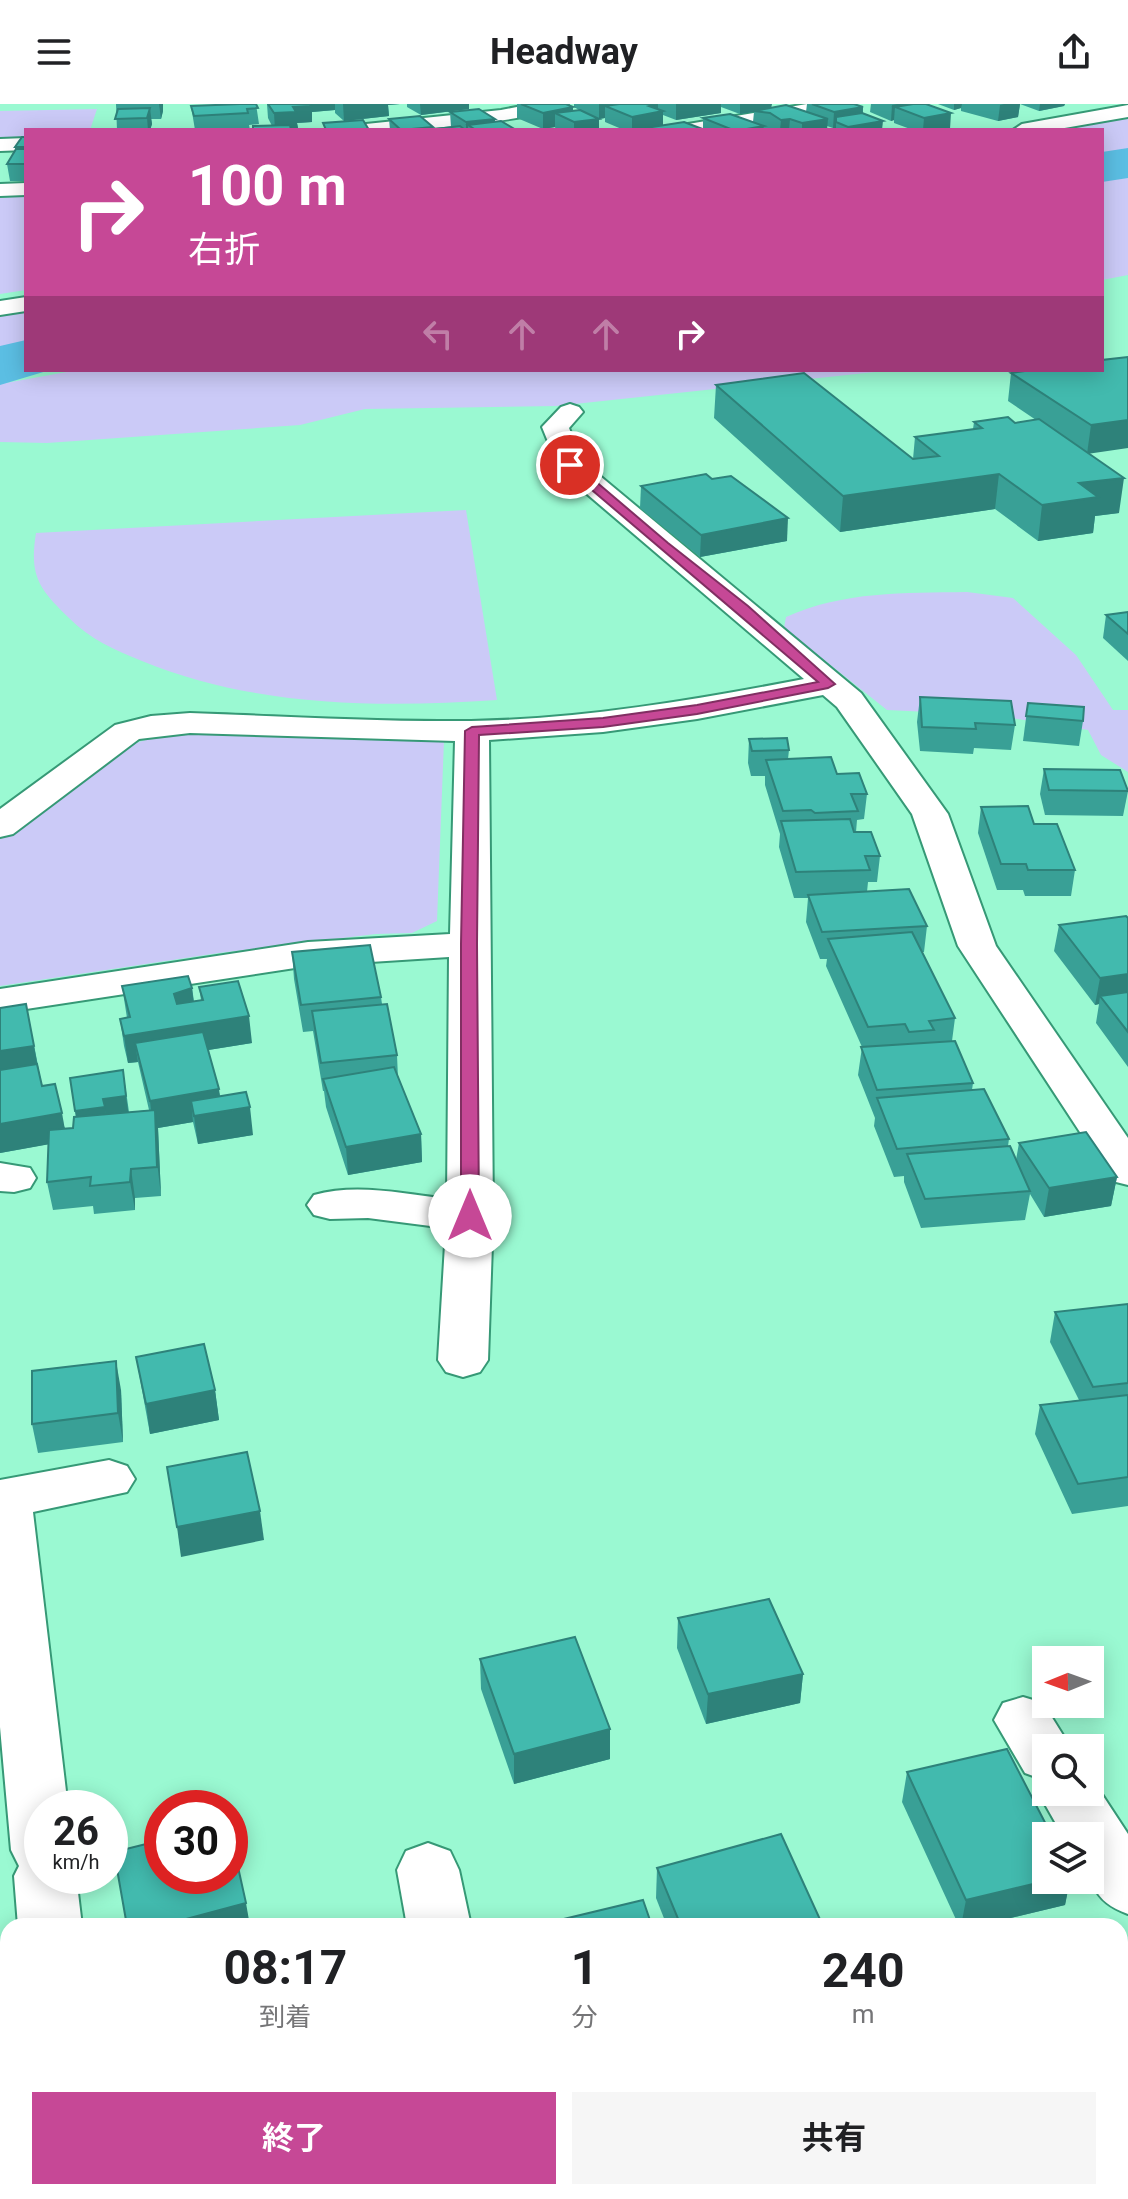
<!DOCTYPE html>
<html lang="ja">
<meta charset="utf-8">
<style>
:root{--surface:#fff;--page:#f6f6f6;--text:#202124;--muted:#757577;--accent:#c64896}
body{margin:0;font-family:Roboto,"Noto Sans JP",sans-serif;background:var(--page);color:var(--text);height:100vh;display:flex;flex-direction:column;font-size:30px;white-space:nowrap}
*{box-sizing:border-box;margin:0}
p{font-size:26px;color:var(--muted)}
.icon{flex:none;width:44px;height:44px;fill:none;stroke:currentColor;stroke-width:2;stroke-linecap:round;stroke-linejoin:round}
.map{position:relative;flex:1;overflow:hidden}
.details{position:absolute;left:0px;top:1814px;width:1128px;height:282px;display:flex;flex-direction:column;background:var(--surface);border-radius:24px 24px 0 0;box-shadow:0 4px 20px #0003}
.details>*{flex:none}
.hud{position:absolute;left:24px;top:24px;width:1080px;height:244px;border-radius:0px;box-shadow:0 4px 20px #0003;background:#c64896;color:#fff;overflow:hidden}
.needle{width:52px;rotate:269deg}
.tools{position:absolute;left:1032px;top:1542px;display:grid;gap:16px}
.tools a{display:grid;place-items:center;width:72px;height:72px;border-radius:0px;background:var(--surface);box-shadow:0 4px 20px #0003;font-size:40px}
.speed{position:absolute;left:24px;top:1686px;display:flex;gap:16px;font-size:40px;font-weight:700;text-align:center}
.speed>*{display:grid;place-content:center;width:104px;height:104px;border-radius:50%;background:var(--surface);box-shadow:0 4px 20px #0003;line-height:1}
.speed small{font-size:20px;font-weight:400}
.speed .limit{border:12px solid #d22;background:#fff;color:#111}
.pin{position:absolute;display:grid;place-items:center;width:68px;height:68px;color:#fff;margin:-34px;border:4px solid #fff;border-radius:50%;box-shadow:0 2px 8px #0007}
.me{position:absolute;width:88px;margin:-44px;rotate:0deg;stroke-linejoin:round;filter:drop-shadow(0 0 6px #0008)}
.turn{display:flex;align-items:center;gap:28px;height:168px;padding:0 32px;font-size:36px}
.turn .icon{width:104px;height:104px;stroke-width:2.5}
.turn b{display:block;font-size:56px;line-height:68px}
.lanes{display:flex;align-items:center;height:76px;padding:0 32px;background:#0003;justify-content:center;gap:40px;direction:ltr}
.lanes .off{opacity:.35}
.eta{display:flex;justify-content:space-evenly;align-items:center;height:136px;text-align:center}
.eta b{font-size:48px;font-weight:700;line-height:56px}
.action{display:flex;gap:16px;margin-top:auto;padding:16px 32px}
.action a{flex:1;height:92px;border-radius:0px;background:var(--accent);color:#fff;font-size:32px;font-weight:700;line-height:92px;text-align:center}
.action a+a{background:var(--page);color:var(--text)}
header{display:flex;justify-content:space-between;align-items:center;height:104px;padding:0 32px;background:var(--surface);font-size:36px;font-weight:700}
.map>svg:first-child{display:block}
</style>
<header><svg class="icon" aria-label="menu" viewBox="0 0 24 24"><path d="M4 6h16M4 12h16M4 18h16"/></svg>Headway<svg class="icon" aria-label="share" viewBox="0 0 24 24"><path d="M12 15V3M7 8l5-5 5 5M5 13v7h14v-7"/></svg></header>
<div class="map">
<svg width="1128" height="2095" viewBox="0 0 1128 2095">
<rect width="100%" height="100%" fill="#9af9d2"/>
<g fill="#cbcaf7">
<path d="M97 5 90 26H26V37H0V7Z"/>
<path d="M1128 14V171L1102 176V26H1059Z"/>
<path d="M26 92V186L0 190V94Z"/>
<path d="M26 206V238L0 243V210Z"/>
<path d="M78 266H894L556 302 365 305 300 321 47 339 0 338V280Z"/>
<path d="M466 406 497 596C378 604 254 603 142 557 114 546 90 535 69 514 39 485 29 472 36 429Z"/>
<path d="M967 488 1013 494 1076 551 1113 606H1128V668L1101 651 1088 626 992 611 887 606 784 524 786 513C844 487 904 489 967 488Z"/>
<path d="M241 628 444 636 437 817 412 829 376 830 219 849 0 882V735C35 709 103 649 142 637 174 628 208 629 241 628Z"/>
</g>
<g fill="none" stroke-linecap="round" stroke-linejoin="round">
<g fill="#5bbee3" fill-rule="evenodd">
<path d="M1128 44V74L1102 78V48Z"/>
<path d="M26 236V266H50L0 281V242Z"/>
</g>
<g stroke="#369976" stroke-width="4">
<g id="minor">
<path d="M532 0H568L565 4C496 21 427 26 357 26L366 20 501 6Z"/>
<path d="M807 0H848L839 5 721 26H679L688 20Z"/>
<path d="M1128 1V13L1053 26H1013L1022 20Z"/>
<path d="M26 34V46L0 47V35Z"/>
<path d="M26 79V91L0 92V80Z"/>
<path d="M26 193V207L0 211V197Z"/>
<path d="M570 300 579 303 583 308 569 324 582 357 861 589 948 710 996 842 1128 1034V1081L1112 1077 958 842 912 710 837 603 823 591 697 615 603 628 489 636 493 1112 488 1256 480 1268 463 1273 446 1268 438 1256 446 1124 368 1114 330 1115 314 1111 307 1101 314 1091C357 1079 404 1090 447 1095L449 853 308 862 0 909V885L308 838 450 830 455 637 190 629 139 635 13 730 0 733V705L115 621 151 612 190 609C283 612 378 618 471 617 583 615 694 596 804 575L560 367 542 323 561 303Z"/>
<path d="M0 1059 30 1064 36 1074 30 1084 14 1088 0 1087Z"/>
<path d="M109 1356 127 1362 135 1375 127 1388 33 1408 68 1704H42V1772H76L82 1822H18L14 1772 19 1762 11 1746 0 1623V1376Z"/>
<path d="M1023 1593 1043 1599 1071 1644H1046V1688H1090V1672L1128 1730V1810C1086 1795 1090 1771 1090 1732H1063L1038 1688 1044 1676 1025 1669 994 1616 1003 1599Z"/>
<path d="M428 1739 450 1747 459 1766 471 1822H407L397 1766 406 1747Z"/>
<path d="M44 2088H114L115 2095H45Z"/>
<path d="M999 2088H1069L1072 2095H1002Z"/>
</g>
</g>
<use href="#minor" fill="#fff" fill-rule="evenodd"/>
</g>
<g fill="#39a096" fill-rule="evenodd">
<path d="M116 0H163V7L161 15H151L152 20 150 26H117Z"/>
<path d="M217 0H256L259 20 249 21 250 26H195L191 2 217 1Z"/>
<path d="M267 0H400L388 1 389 12 344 17 335 9V6L312 8V18L297 19 298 24 272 22 268 14Z"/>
<path d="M407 0H469V5L421 11 407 3Z"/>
<path d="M517 0H566L573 7 579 6 574 3V0H740L806 8 807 0H854L863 3V9L882 26H836V24H833L827 22V26H770L764 24 763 26H624L605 18V14L599 15V26H556L555 23 543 25 517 14ZM721 3 740 10 754 8 753 18 703 14V25L663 21V11L676 16 721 9Z"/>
<path d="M871 0H929L950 25 913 26 894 19V16L891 17 870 8Z"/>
<path d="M938 0H1065L1064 2 1039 7 1020 0 1018 13 998 17 961 7V4L954 6Z"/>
<path d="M450 8 495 18 516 26H390L389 15 433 25 451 23Z"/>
<path d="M26 33V77H10L7 60 15 47V43Z"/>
<path d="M1102 266 1090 350 1119 409 1095 412 1093 429 1038 437 995 405 840 428 714 314 716 281 913 355 915 333 973 325 974 318 1015 319 1036 316 1008 297 1011 269Z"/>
<path d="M712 375 787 437 700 453 640 404 641 382Z"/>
<path d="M1128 508V557L1103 534 1106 511Z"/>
<path d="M920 593 1015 621 1011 646 974 644 973 650 920 647 917 618Z"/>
<path d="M1028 599 1083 617 1079 642 1023 637Z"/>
<path d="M749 635 789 646 788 655 837 670 867 690 864 715 857 716 856 728 880 752 877 778H868L867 788 927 822 924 848H922L955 914 952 937 973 979 972 986 1009 1035 1008 1042 1016 1056 1019 1039 1117 1073 1111 1102 1044 1113 1030 1090 1025 1116 921 1124 904 1078V1072L894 1073 874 1022 875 1014 858 971 862 943 826 862 827 855H820L806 818 808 794H794L779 743 780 730 765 681V672H751L748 659Z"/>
<path d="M1044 665 1128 687 1123 712 1045 711 1040 690Z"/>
<path d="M981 703 1034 720 1075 766 1071 792H1025L1023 786H997L978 729Z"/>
<path d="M1128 814V963L1096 919 1099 900 1095 901 1054 847 1059 821Z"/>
<path d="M292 848 381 893 382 900 397 951 398 974 421 1030 422 1058 348 1071 326 1003 324 987H323L313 927 303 928 294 875Z"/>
<path d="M122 882 192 884 194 897 201 896 199 883 252 939 208 946 220 992 253 1031 198 1040 193 1018 158 1024 161 1092 135 1094V1106L94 1110 93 1102 53 1106 47 1078 49 1040 0 1049 26 900 42 982 65 1024H73L76 1013 75 1007 123 966 129 1008 149 1006 138 958 128 959 124 942 120 915 127 914Z"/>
<path d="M1128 1200V1402L1072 1410 1035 1330 1040 1301 1079 1296 1050 1238 1055 1208Z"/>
<path d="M136 1253 215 1286 219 1316 150 1330Z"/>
<path d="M121 1286 123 1338 38 1349 32 1320Z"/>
<path d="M678 1514 803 1570 800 1599 706 1620 677 1544Z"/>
<path d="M480 1555 610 1625V1655L514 1680 481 1585Z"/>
<path d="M907 1668 1046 1776H1070L1065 1801 977 1822H959L902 1698Z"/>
<path d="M657 1764 823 1822H667L656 1794Z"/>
<path d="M1128 2000V2095H1107L1104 2088H1120V2002Z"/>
<path d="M772 2088H850L849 2095H775Z"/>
</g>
<g fill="#2e827a">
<path d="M159 0H163V7L161 15Z"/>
<path d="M299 0H335V6L312 8V18L297 19 298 24 275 26 274 9Z"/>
<path d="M343 0H400L388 1 389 12 344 17Z"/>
<path d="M420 0H469V5L421 11Z"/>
<path d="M599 0H631L605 2V14L599 15Z"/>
<path d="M652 0H658V4H656L663 7V24L632 26V13Z"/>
<path d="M676 0H721V9L676 16Z"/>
<path d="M740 0H772L771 5 754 7V8L740 10Z"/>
<path d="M897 0H929L928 11 895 3 894 16 891 17 892 1Z"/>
<path d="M954 0H962L961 4 954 6Z"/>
<path d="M1004 0H1020L1018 13 998 17 1000 1Z"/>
<path d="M1040 0H1065L1064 2 1039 7Z"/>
<path d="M573 3V18L555 9V23L543 25V9Z"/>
<path d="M863 3 862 19 836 18V24H833L834 8Z"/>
<path d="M150 4 152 20 150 26H148L147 14Z"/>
<path d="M951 9 950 25 923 26 924 14Z"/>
<path d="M495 15V26L468 21V26H466V18Z"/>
<path d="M599 15V26H574V18Z"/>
<path d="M790 15 789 26H780L781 16Z"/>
<path d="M828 15 827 26H802V19Z"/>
<path d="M883 17 882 26H848V23Z"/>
<path d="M764 22 763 26H741Z"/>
<path d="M1128 316V344L1087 350 1091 321Z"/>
<path d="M999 370 995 405 840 428 843 392Z"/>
<path d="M1124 374 1119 409 1095 412 1093 429 1038 437 1042 401 1079 379Z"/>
<path d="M788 414 787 437 700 453 701 431Z"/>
<path d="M1128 870V896L1100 892 1099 900 1095 901 1100 874Z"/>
<path d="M192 884 195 911 177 918 174 890Z"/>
<path d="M249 912 252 939 140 957 135 939 138 958 128 959 124 932Z"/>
<path d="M34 942 39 969 0 976V947Z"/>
<path d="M219 985 222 1008 250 1003 253 1031 198 1040 194 1012 191 997 193 1018 158 1024 161 1092 150 997Z"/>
<path d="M126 992 130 1020 108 1023 103 995Z"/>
<path d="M105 1003 109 1031 80 1035 75 1007Z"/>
<path d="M62 1009 67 1037 0 1049V1020Z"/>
<path d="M421 1030 422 1058 348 1071 346 1043Z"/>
<path d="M131 1065 135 1094V1106L130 1078Z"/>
<path d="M1117 1073 1111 1102 1044 1113 1049 1084Z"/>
<path d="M116 1257 121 1286 123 1338 118 1309Z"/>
<path d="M215 1286 219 1316 150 1330 146 1300Z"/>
<path d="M260 1407 264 1436 181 1453 177 1423Z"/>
<path d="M803 1570 800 1599 706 1620 708 1590Z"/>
<path d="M610 1625V1655L514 1680V1650Z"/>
<path d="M1050 1776H1070L1065 1801 977 1822H961L966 1796Z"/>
<path d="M246 1799 250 1822H160Z"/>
<path d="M1128 1967V1994L1120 1996V1969Z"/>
<path d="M160 2088H223L200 2095H161Z"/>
<path d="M787 2088H850L849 2095H787Z"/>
</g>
<g fill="#42baae" stroke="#2e827a" stroke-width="2">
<path d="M240 0H256L258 4 247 5 248 9 194 12 191 2Z"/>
<path d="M268 0H310L311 2 293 3 296 8 274 9Z"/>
<path d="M521 0H566L573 3 543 9Z"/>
<path d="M619 0H656L649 2 663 7 632 13 605 2Z"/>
<path d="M812 0H854L863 3 834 8Z"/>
<path d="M913 0H926L951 9 924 14 895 3Z"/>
<path d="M786 1 828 15 802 19 790 15 781 16 770 9 754 7Z"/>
<path d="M150 4 147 14 115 15 118 5Z"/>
<path d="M479 5 495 15 466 18 450 8Z"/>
<path d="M580 6 599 15 574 18 555 9Z"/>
<path d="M862 9 883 17 848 23 836 18V13Z"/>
<path d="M730 10 764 22 741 26H733L703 14Z"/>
<path d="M420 12 433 23 401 26 389 15Z"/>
<path d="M363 16 369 26H326L323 19Z"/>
<path d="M501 17 516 26H476L468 21Z"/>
<path d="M684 18 705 26H633Z"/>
<path d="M290 21 291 26H253V22Z"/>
<path d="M460 22 465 26H428Z"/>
<path d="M22 33H26V43H15Z"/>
<path d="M16 45H26V60H7Z"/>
<path d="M1128 253V316L1091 321 1011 269 1032 266H1102V256Z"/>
<path d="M804 269 913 355 939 352 915 333 982 324 974 318 1008 313 1015 319 1039 315 1124 374 1079 379 1098 393 1042 401 999 370 843 392 716 281Z"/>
<path d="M706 370 712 375 731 372 788 414 701 431 641 382Z"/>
<path d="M1128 508V530L1106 511Z"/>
<path d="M920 593 1011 597 1015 621 975 619 976 625 922 623Z"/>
<path d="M1028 599 1084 603 1083 617 1026 612Z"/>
<path d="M787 634 789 646 752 647 749 635Z"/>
<path d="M831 653 837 670 859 669 867 690H851L858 707 815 709 811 706 783 707 766 656Z"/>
<path d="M1044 665 1120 666 1128 687 1049 686Z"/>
<path d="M1028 702 1034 720H1057L1075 766H1028L1026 760H1001L981 703Z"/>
<path d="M850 715 854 728H871L880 752H865L870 766 796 768 781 717Z"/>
<path d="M909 785 927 822 822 828 808 791Z"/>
<path d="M1126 812 1128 814V870L1100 874 1059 821Z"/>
<path d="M912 828 955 914 929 917 934 926 909 928 905 920 868 923 828 835Z"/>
<path d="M370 841 381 893 301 901 292 848Z"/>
<path d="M188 872 192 884 174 890 177 900 203 896 199 883 238 877 249 912 124 932 120 915 130 913 122 882Z"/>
<path d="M1128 888V928L1100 892Z"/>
<path d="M26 900 34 942 0 947V904Z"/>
<path d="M387 900 397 951 321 959 312 907Z"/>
<path d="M203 928 219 985 150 997 135 939Z"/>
<path d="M955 937 973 979 877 986 861 943Z"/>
<path d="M37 960 42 982 55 980 62 1009 0 1020V966Z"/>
<path d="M394 963 421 1030 346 1043 323 975Z"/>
<path d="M123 966 126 992 103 995 105 1003 75 1007 70 974Z"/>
<path d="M984 985 1009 1035 897 1045 877 994Z"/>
<path d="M246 988 250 1003 194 1012 191 997Z"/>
<path d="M155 1006 157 1063 131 1065 130 1078 90 1082 91 1073 47 1078 49 1026 73 1024 74 1013Z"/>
<path d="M1086 1028 1117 1073 1049 1084 1019 1039Z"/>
<path d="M1010 1042 1030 1087 925 1095 907 1050Z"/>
<path d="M1128 1200V1279L1093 1283 1055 1208Z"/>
<path d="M204 1240 215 1286 146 1300 136 1253Z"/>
<path d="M116 1257 118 1309 32 1320V1267Z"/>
<path d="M1128 1291V1373L1078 1380 1040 1301Z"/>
<path d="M247 1348 260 1407 177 1423 167 1363Z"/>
<path d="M769 1495 803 1570 708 1590 678 1514Z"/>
<path d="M575 1533 610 1625 514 1650 480 1555Z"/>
<path d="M1007 1645 1052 1732H1046V1776H1050L966 1796 907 1668Z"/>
<path d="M230 1727 246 1799 160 1822H127L114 1748 162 1736V1772H230Z"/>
<path d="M781 1730 823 1822H681L657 1764Z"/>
<path d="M643 1796 652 1822H544L543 1820Z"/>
<path d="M1125 1836 1128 1842V1967L1120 1969V1838Z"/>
<path d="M1128 2000V2091L1120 2075V2002Z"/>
</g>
<path fill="#c64896" stroke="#812f62" stroke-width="2" d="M566 359H574L668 439 748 502 835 580 828 584 697 610 603 623 479 631 477 840 479 1112 470 1118 461 1112V840L465 627 472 623 603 614 697 601 818 578 566 364Z"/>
</svg>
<div class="tools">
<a><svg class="needle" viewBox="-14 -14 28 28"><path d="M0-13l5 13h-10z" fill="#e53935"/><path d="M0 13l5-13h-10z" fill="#757577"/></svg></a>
<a><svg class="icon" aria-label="search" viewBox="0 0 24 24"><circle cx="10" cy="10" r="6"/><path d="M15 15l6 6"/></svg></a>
<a><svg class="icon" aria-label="layers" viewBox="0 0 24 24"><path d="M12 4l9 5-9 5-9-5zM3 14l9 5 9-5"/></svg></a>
</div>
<div class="speed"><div>26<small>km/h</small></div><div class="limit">30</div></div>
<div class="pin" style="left:570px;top:361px;background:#d93025"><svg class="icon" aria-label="arrive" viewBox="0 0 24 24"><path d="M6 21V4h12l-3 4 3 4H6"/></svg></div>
<svg class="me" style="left:470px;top:1112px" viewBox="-20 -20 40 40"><circle r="19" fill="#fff"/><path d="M0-13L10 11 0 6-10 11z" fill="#c64896"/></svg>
<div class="hud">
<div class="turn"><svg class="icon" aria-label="right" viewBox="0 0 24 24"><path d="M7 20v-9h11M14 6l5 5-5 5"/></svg><div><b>100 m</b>右折</div></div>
<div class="lanes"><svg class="icon off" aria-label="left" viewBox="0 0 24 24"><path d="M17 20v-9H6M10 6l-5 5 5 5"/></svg><svg class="icon off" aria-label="ahead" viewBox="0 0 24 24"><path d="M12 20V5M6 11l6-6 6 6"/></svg><svg class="icon off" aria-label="ahead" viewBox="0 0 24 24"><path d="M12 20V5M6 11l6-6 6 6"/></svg><svg class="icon" aria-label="right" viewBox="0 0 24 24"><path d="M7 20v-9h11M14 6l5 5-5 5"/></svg></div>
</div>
<section class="details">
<div class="eta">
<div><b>08:17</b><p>到着</p></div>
<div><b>1</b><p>分</p></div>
<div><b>240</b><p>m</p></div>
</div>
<div class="action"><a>終了</a><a>共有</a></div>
</section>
</div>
